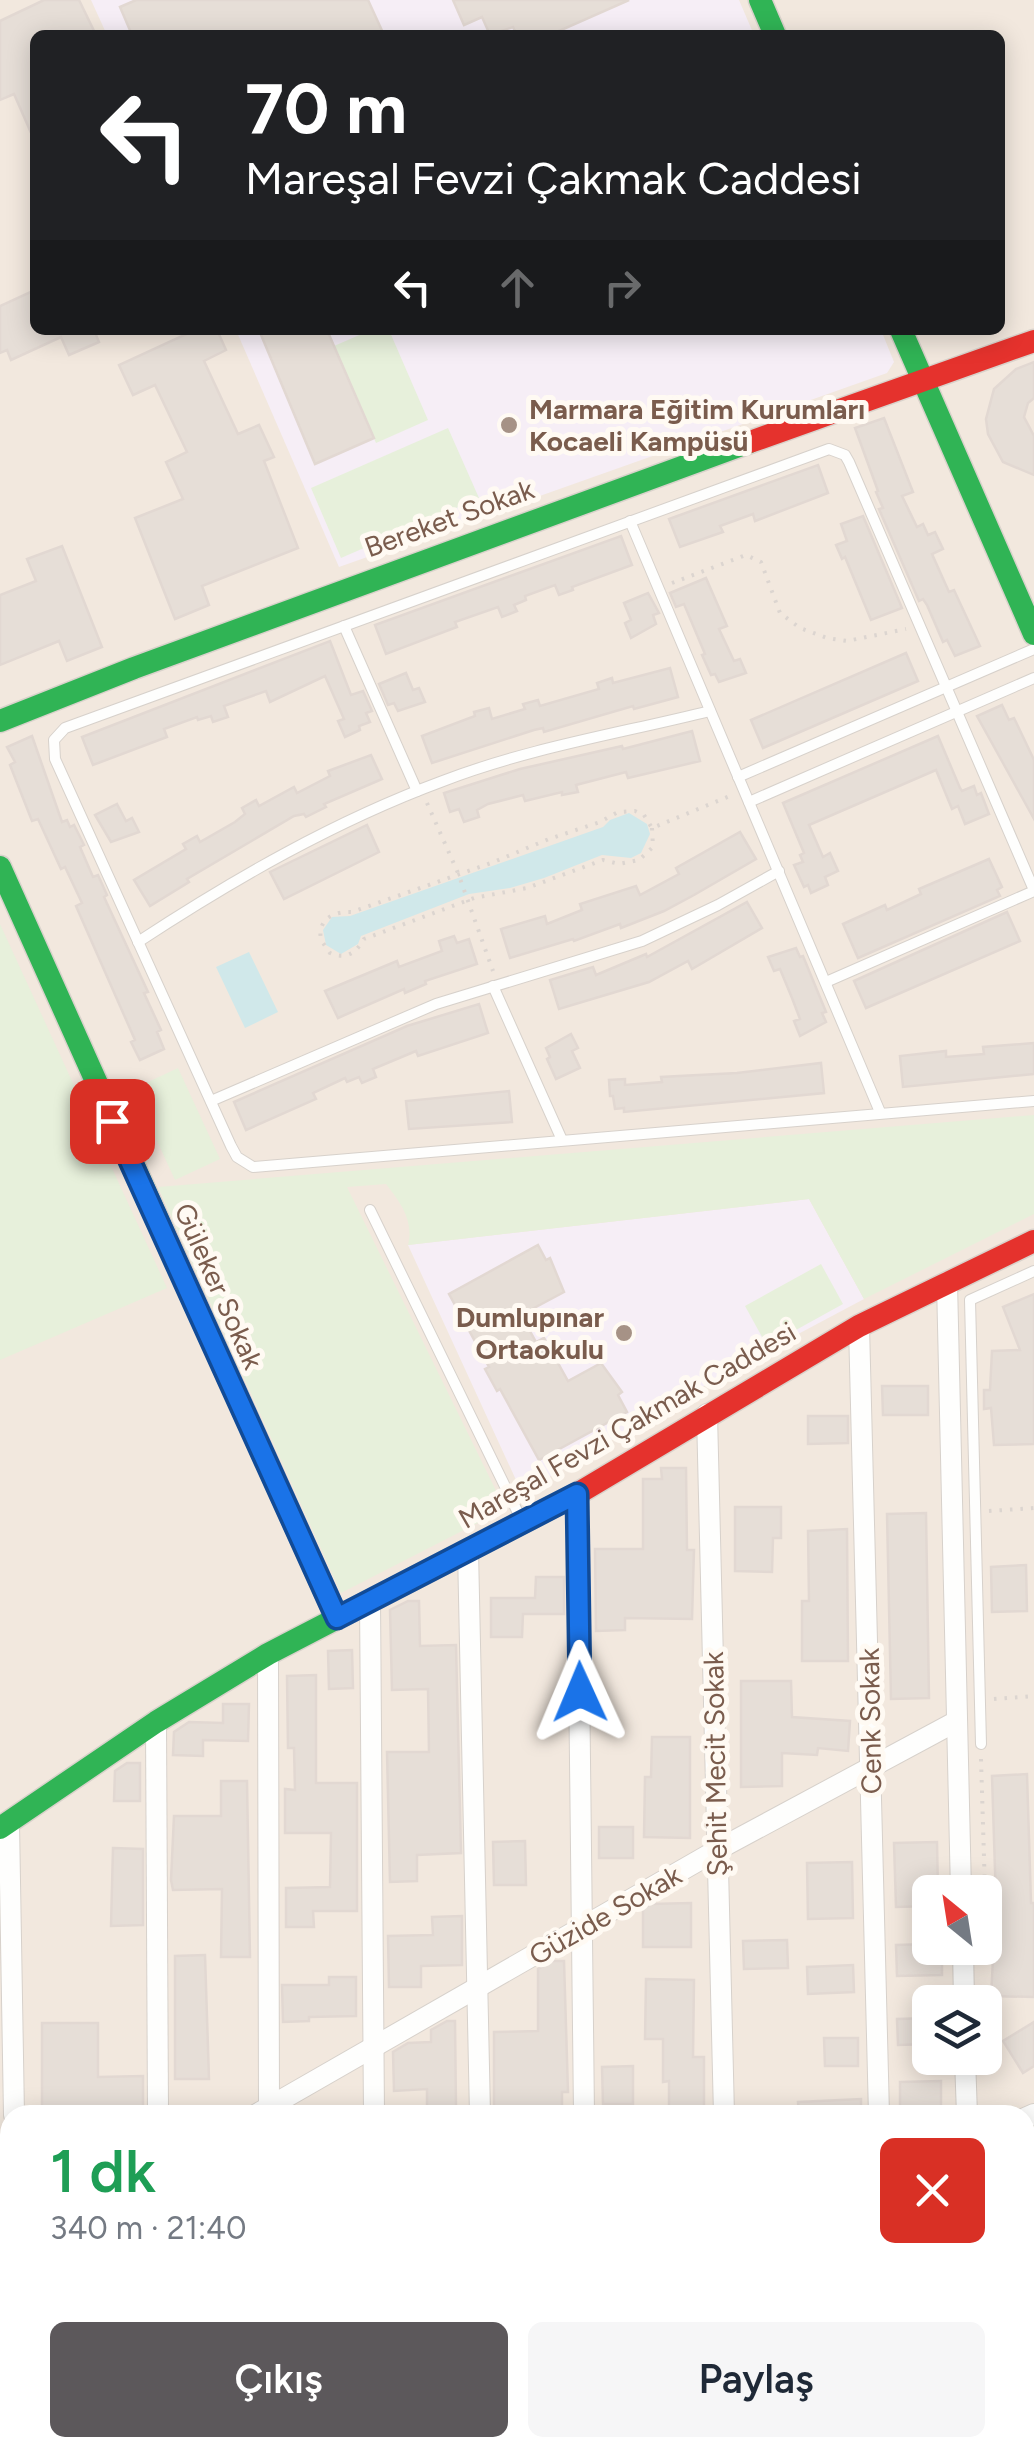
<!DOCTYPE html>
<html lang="tr">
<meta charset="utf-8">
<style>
:root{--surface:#fff;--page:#f6f6f7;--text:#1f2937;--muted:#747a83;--accent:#5c585b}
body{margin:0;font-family:Figtree,sans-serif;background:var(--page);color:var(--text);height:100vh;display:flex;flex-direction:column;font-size:38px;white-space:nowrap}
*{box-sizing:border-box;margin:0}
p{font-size:32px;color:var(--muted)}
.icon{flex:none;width:55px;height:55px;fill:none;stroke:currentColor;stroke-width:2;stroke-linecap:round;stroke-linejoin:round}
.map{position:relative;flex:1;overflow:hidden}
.side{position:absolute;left:0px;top:2105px;width:1035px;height:352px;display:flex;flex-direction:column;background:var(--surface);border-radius:30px 30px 0 0;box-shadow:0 5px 25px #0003}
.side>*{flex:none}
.banner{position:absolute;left:30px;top:30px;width:975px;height:305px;border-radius:15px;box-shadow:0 5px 25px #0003;background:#202124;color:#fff;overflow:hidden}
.needle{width:65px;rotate:330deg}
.fabs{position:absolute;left:912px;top:1875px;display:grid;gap:20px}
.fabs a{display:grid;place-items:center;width:90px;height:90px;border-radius:15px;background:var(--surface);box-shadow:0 5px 25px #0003;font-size:50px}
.pin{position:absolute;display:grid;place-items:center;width:85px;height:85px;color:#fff;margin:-42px;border-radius:20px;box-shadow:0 5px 15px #0006}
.me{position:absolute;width:110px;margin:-55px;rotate:359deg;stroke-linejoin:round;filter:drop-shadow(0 0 8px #0008)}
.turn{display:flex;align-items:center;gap:35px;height:210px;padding:0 50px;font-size:45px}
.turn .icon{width:130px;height:130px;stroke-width:2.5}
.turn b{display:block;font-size:70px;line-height:85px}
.lanes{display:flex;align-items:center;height:95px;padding:0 50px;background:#0003;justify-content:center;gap:50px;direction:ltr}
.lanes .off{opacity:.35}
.round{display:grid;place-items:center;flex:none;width:105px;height:105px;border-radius:15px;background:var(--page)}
.overview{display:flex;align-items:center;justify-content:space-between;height:170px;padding:0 50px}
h1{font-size:60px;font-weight:600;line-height:75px;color:#1e9e55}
.primary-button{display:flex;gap:20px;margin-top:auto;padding:20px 50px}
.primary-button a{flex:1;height:115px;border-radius:15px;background:var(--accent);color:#fff;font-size:40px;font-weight:600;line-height:115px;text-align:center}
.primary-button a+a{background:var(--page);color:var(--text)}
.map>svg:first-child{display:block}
</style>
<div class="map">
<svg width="1034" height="2457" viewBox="0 0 1034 2457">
<rect width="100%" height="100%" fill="#f9f5f0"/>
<path fill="#f2e8de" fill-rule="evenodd" d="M0 0H1034V2457H0ZM35 35H1000V330H35ZM930 1892H985V1948H930ZM930 2002H985V2058H930ZM10 2115H1025V2448H10Z"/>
<g fill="#f6eef6">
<path d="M91 0H739L754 35H107Z"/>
<path d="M236 330H881L894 362 887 373 339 567Z"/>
<path d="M809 1199 864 1299 736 1367 522 1493 408 1245Z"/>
</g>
<g fill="#e7f0db">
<path d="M371 330H389L428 420 376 443 334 346Z"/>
<path d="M448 428 479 498 341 558 311 488Z"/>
<path d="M0 924 167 1288 0 1360Z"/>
<path d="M178 1068 220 1159 175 1180 133 1089Z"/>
<path d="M1034 1115V1214L864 1299 809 1199 408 1245C414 1221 401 1203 386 1184L347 1187 505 1509 341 1593 158 1187Z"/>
<path d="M821 1264 843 1304 767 1346 745 1306Z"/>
</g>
<g fill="#d0e8ea">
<path d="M629 813 647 824 650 834 641 853 631 858 602 855 544 878 510 888 469 894 361 936 358 944 341 954 326 945 323 930 332 917 350 916 603 827 610 820Z"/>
<path d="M249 952 278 1012 245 1028 216 967Z"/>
</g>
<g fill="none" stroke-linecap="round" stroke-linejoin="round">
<path stroke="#d0e8ea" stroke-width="35" d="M1025 2325 1034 2320"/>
</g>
<g fill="#e6ded7" stroke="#e2d8d2" stroke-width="2.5">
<path d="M44 0H79L96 35H35V142L14 94 0 100V21Z"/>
<path d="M136 0H368L384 35H132L120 7Z"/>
<path d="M453 0H629L550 35H517L513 27 490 35 482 17 464 25Z"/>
<path d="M35 290V330H94L99 342 69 355 61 337 11 360 7 350 0 353V306Z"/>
<path d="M195 330H217L226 350 204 361 238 434 259 425 274 457 264 461 298 548 202 586 209 605 175 619 135 518 183 499 166 462 187 452 155 385 133 395 119 365Z"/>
<path d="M259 330H327L374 438 315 464Z"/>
<path d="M1034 362V398L1028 403 1024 417 1034 436V475L1003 462 988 434 986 419 994 389 1016 369Z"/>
<path d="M884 418 913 492 902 496 917 527 923 524 928 535 935 532 943 549 932 554 949 592 954 590 980 646 955 656 947 640 943 642 927 605 923 599 919 601 879 509 883 508 876 492 878 491 855 428Z"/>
<path d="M818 465 828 493 755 521 753 514 720 526 723 532 680 547 669 519Z"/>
<path d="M863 516 902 608 871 620 845 557 842 559 836 545 847 541 841 524Z"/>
<path d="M621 536 632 565 572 587 573 590 559 595 555 585 525 596 526 600 514 605 517 611 502 617 498 607 455 622 457 627 386 654 375 625Z"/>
<path d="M62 546 102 647 67 661 59 641 0 665V595L36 581 27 559Z"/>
<path d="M706 578 727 626 719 629 734 661 740 659 746 673 719 682 715 674 711 675 702 655 705 654 684 604 676 607 670 593Z"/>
<path d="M648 593 659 613 653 615 656 624 631 638 625 623 631 620 624 603Z"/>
<path d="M330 641 351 695 363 691 372 711 366 713 370 722 359 726 360 730 345 737 338 721 344 719 325 676 270 702 266 691 224 706 228 717 213 722 211 716 198 720 197 717 164 729 167 737 93 765 82 737Z"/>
<path d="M906 653 918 681 763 748 751 720Z"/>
<path d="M670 668 678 697 634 709 633 706 544 732 543 728 534 730 432 763 422 736 475 716 474 712 489 708 492 719 525 709 523 704 538 700 540 706 599 689 597 683 612 678 613 683Z"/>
<path d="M406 673 413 690 419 688 425 702 398 711 394 703 388 705 379 684Z"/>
<path d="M1002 705 1009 720 1014 718 1034 760V819L977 716Z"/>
<path d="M692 731 700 761 628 778 626 772 576 785 578 792 562 795V792L525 801 523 795 488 804 477 810 479 817 464 822 459 809 450 812 444 793 520 769 622 746 623 749Z"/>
<path d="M32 736 62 822 67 820 70 827 74 825 84 845 80 847 93 877 98 875 107 895 104 897 148 992 144 993 161 1030 157 1032 164 1049 140 1060 131 1042 135 1040 76 906 82 903 65 867 61 869 38 819 32 821 10 765 15 762 7 747Z"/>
<path d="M938 736 960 788 962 791 974 786 977 795 981 793 989 814 965 824 958 806 952 809 936 770 809 825 823 857 830 853 838 871 825 877 828 885 811 893 808 885 804 887 794 865 803 862 800 855 804 853 783 803Z"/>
<path d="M371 755 382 779 324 804 326 807 306 817 304 814 294 816 187 879 189 882 150 906 134 880 186 849 183 844 197 836 200 842 235 822 245 814 242 808 256 800 259 806 294 787 297 793 330 776 328 771Z"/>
<path d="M117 804 126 821 132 818 139 832 111 842 95 815Z"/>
<path d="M367 825 379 852 284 899 270 872Z"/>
<path d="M740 832 756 859 694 895 664 911 621 928 620 924 574 941 573 939 510 958 501 929 545 916 547 924 582 910 580 904 636 886 640 895 679 874 676 868Z"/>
<path d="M989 859 1002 887 997 890 1000 896 858 958 843 924 885 905 887 910 921 894 919 889Z"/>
<path d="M747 902 762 928 692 969 688 961 649 982 559 1009 550 980 593 967 596 975 646 954 647 957Z"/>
<path d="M1007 912 1020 941 866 1008 854 981Z"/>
<path d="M454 936 457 943 469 939 477 964 425 981 426 984 405 993 404 989 338 1018 325 991 397 961 399 967 442 951 439 941Z"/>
<path d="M796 948 800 957 803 956 826 1012 822 1013 826 1022 800 1036 794 1021 800 1019 792 998 780 969 774 971 768 957Z"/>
<path d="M479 1004 488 1033 418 1056 416 1051 373 1069 376 1077 362 1083 359 1077 347 1082 345 1078 313 1093 316 1099 246 1130 234 1102 407 1026Z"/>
<path d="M571 1034 578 1048 572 1051 580 1068 556 1079 547 1059 550 1057 546 1048Z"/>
<path d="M1034 1043V1074L903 1087 900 1056 946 1051V1057L984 1054 983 1047Z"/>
<path d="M821 1063 824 1093 624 1112V1108L615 1109 613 1096H610L609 1080 625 1079V1085L662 1082 661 1077 737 1073Z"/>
<path d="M509 1091 512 1122 409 1129 406 1101Z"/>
<path d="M538 1245 546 1260 550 1258 564 1292 521 1315 536 1342 544 1338 568 1381 601 1363 622 1392 618 1395 627 1412 539 1460 500 1389 497 1391 485 1369 489 1367 449 1294Z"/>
<path d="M1034 1294V1444L994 1445 991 1408 984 1409V1390H990L992 1351 1020 1350 1003 1307Z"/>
<path d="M882 1386H928V1415H883Z"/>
<path d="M808 1416H848V1443L808 1444Z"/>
<path d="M661 1468H686L687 1550H694L692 1619 625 1618V1630L596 1631 595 1549H643V1479H662Z"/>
<path d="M735 1507H781V1538H773L772 1572 735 1571Z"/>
<path d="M926 1513 929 1698 891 1699 887 1514Z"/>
<path d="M847 1529 848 1661H802V1601H809L808 1531Z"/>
<path d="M1026 1565 1027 1611 992 1612 991 1567Z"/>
<path d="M536 1577H564V1614H523L522 1637H491V1598H535Z"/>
<path d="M408 1601H419L420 1646 456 1645 461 1853 417 1855V1881L390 1882 387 1752H429L428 1689 392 1690 390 1610Z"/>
<path d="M352 1650 353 1688 329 1689 328 1651Z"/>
<path d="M316 1675V1783H357V1911H313L314 1927H286V1888L330 1887 331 1833H285V1789L295 1790 294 1748H288L287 1676Z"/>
<path d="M741 1681H791L792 1717 850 1721 848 1751 818 1748 817 1755 782 1753V1786L741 1787Z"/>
<path d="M223 1704H249L248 1741 203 1740V1756L173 1755 174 1732 189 1722 223 1723Z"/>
<path d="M652 1737H690V1838L644 1837 645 1777H651Z"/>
<path d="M127 1763H140V1801H114L115 1771Z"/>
<path d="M1027 1774 1031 1903H1034V1997L991 1996 995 1923 991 1922V1902H996L992 1776Z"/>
<path d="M221 1781H247L250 1957H221L222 1889 173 1890 171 1880 174 1816H221Z"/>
<rect x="599" y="1827" width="34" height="31"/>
<path d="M525 1841 526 1885H494L493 1842Z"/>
<path d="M937 1842 938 1892H930V1906L896 1907 894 1843Z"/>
<path d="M113 1848 143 1849V1925L111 1926Z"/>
<path d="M852 1862 853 1918 808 1919 807 1863Z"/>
<path d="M691 1903V1947H643V1908L651 1904Z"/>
<path d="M462 1916V1965L421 1966V1987H389L388 1936 433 1935 432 1917Z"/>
<path d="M787 1940 788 1968 744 1969 743 1941Z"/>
<path d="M930 1944V1948H942V1975L897 1976 896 1945Z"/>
<path d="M205 1955 209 2079H175V1956Z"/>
<path d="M552 1961H564L568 2092H562V2115H494V2032L538 2031V1969Z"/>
<path d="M853 1965 854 1992 808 1994 807 1967Z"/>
<path d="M329 1977H356V2016L309 2017V2021L283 2022 282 1985H329Z"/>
<path d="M646 1979 694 1980 693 2057H704V2115H669V2081L663 2082V2039H645Z"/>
<path d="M930 2018V2044L898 2045 897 2019Z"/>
<path d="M447 2021H455L456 2107H427V2089L394 2091 393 2052 408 2043 431 2042V2030Z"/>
<path d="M1034 2022V2066L1023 2073 1003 2041Z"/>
<path d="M42 2023H98V2077L143 2076V2115H42Z"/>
<path d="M824 2038H858V2066H825Z"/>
<path d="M633 2066V2104H603L602 2067Z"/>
<path d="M941 2081V2115H900V2082Z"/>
<path d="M861 2099V2115H799L798 2102Z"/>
</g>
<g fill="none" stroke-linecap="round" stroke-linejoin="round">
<g stroke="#d7d1cb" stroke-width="12">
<g id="lane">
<path d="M630 521 880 1112"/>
<path d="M344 626 417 791"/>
<path d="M738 777 1034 649"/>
<path d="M749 802 1034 678"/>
<path d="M1034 890 849 462 845 455 829 449 65 728 54 740 55 759 231 1146 237 1157 253 1167 1034 1101"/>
<path d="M138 942C234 879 335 821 443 781 528 748 622 733 710 711"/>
<path d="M826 982 1034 891"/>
<path d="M493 986 562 1140"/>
<path d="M211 1101 436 1004 642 941 718 905 779 871"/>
<path d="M370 1210 521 1519"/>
<path d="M981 1744 970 1300 1034 1271"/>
<path d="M1026 2118 1029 2312"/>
</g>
</g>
<g stroke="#d7d1cb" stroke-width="22">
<g id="street">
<path d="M947 1282 961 1892"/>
<path d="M859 1326 879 2115"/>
<path d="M707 1414 724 2115"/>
<path d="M577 1494 584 2115"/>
<path d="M468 1550 480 2115"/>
<path d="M370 1601 374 2115"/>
<path d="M268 1654 269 2115"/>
<path d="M156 1722 158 2115"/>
<path d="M9 1823 14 2115"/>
<path d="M963 1948 964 2002"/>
<path d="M965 2058 967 2115"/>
<path d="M255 2115 717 1850 957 1721"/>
<path d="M1025 2118 1034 2114"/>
<path d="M0 2264 10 2259"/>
<path d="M1025 2346 1034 2341"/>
<path d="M16 2448V2457"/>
<path d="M161 2448V2457"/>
<path d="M374 2448V2457"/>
<path d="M481 2448V2457"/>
<path d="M588 2448V2457"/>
<path d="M733 2448V2457"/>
<path d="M884 2448V2457"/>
<path d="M267 2457V2448"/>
<path d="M411 2457 428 2448"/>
</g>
</g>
<g stroke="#d9d2cb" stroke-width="25">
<g id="fast">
<path d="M760 0 775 35"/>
<path d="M901 330 1034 634"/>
<path d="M0 721 134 668 750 442"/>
<path d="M0 867 164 1233"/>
<path d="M0 1828 156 1722 268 1654 507 1530"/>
</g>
</g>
<g stroke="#d9d2cb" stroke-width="25">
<path id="slow" d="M164 1233 337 1618"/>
</g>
<g stroke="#d9d2cb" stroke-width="25">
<g id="jam">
<path d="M750 442 1034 341"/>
<path d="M507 1530 577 1494 859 1326 1034 1241"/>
</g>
</g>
<g stroke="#dcd5d0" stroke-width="4" stroke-dasharray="2.5 8" stroke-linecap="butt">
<path d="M672 583 746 555 761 562 780 613 800 628 827 638 847 641 906 629"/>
<path d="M427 803 458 873 493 971"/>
<path d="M652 828 653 847 639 860 619 864 603 860 527 888 474 898 364 939C356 953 346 960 330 953L321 940C317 919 334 911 352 912L491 863 549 839 600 822 618 812 635 811 644 815 652 828 730 796"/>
<path d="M989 1511 1034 1508"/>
<path d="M994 1699 1034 1696"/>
<path d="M981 1759 985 1890"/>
</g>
<use href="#lane" stroke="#fefefd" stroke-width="10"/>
<use href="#street" stroke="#fefefd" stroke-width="20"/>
<use href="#fast" stroke="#30b455" stroke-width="22"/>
<use href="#slow" stroke="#ff9f0a" stroke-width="22"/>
<use href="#jam" stroke="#e5322d" stroke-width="22"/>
</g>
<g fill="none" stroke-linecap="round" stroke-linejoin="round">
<g stroke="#114b97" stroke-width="25">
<path id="route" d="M112 1121 337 1618 577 1494 580 1692"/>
</g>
<use href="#route" stroke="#1a73e8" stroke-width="18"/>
</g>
<g fill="#a69286" stroke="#fffaf3" stroke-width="4">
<circle cx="509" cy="425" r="10"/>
<circle cx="624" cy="1333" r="10"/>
</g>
<g text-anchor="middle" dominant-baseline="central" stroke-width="10" stroke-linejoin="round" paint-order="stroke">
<g font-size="28" font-weight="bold" fill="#7a5c4d" stroke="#fffaf3" text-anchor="start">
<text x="529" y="409">Marmara Eğitim Kurumları<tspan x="529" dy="32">Kocaeli Kampüsü</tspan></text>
<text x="604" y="1317" text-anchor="end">Dumlupınar<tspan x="604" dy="32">Ortaokulu</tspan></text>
</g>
<g font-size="28" fill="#7a5c4d" stroke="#fffaf3">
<text transform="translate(449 518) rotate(-20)">Bereket Sokak</text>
<text transform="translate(219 1286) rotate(66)">Güleker Sokak</text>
<text transform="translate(627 1425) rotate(-30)">Mareşal Fevzi Çakmak Caddesi</text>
<text transform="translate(870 1721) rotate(-91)">Cenk Sokak</text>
<text transform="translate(715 1764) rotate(-91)">Şehit Mecit Sokak</text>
<text transform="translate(605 1915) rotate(-30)">Güzide Sokak</text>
</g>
</g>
</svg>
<div class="fabs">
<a><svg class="needle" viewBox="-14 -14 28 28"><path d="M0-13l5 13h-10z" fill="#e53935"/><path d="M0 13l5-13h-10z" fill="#747a83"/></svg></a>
<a><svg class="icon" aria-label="layers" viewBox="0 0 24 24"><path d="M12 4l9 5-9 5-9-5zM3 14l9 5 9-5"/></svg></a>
</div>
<div class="pin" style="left:112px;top:1121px;background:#d93025"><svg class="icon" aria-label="arrive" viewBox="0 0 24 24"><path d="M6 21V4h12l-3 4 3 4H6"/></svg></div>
<svg class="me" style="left:580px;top:1692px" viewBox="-20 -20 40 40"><path d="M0-17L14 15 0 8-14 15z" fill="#1a73e8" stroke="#fff" stroke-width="4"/></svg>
<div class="banner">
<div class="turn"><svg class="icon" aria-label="left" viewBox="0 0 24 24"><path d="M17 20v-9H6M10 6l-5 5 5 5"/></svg><div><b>70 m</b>Mareşal Fevzi Çakmak Caddesi</div></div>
<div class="lanes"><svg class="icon" aria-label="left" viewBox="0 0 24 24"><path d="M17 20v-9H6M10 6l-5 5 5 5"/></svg><svg class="icon off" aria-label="ahead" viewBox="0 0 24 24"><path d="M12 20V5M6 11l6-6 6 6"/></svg><svg class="icon off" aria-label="right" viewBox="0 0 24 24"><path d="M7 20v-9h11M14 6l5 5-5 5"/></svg></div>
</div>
<section class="side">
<div class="overview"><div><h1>1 dk</h1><p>340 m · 21:40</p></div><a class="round" style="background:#d93025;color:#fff"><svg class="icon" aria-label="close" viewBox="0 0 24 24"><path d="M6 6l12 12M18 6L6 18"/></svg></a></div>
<div class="primary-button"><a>Çıkış</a><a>Paylaş</a></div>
</section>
</div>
